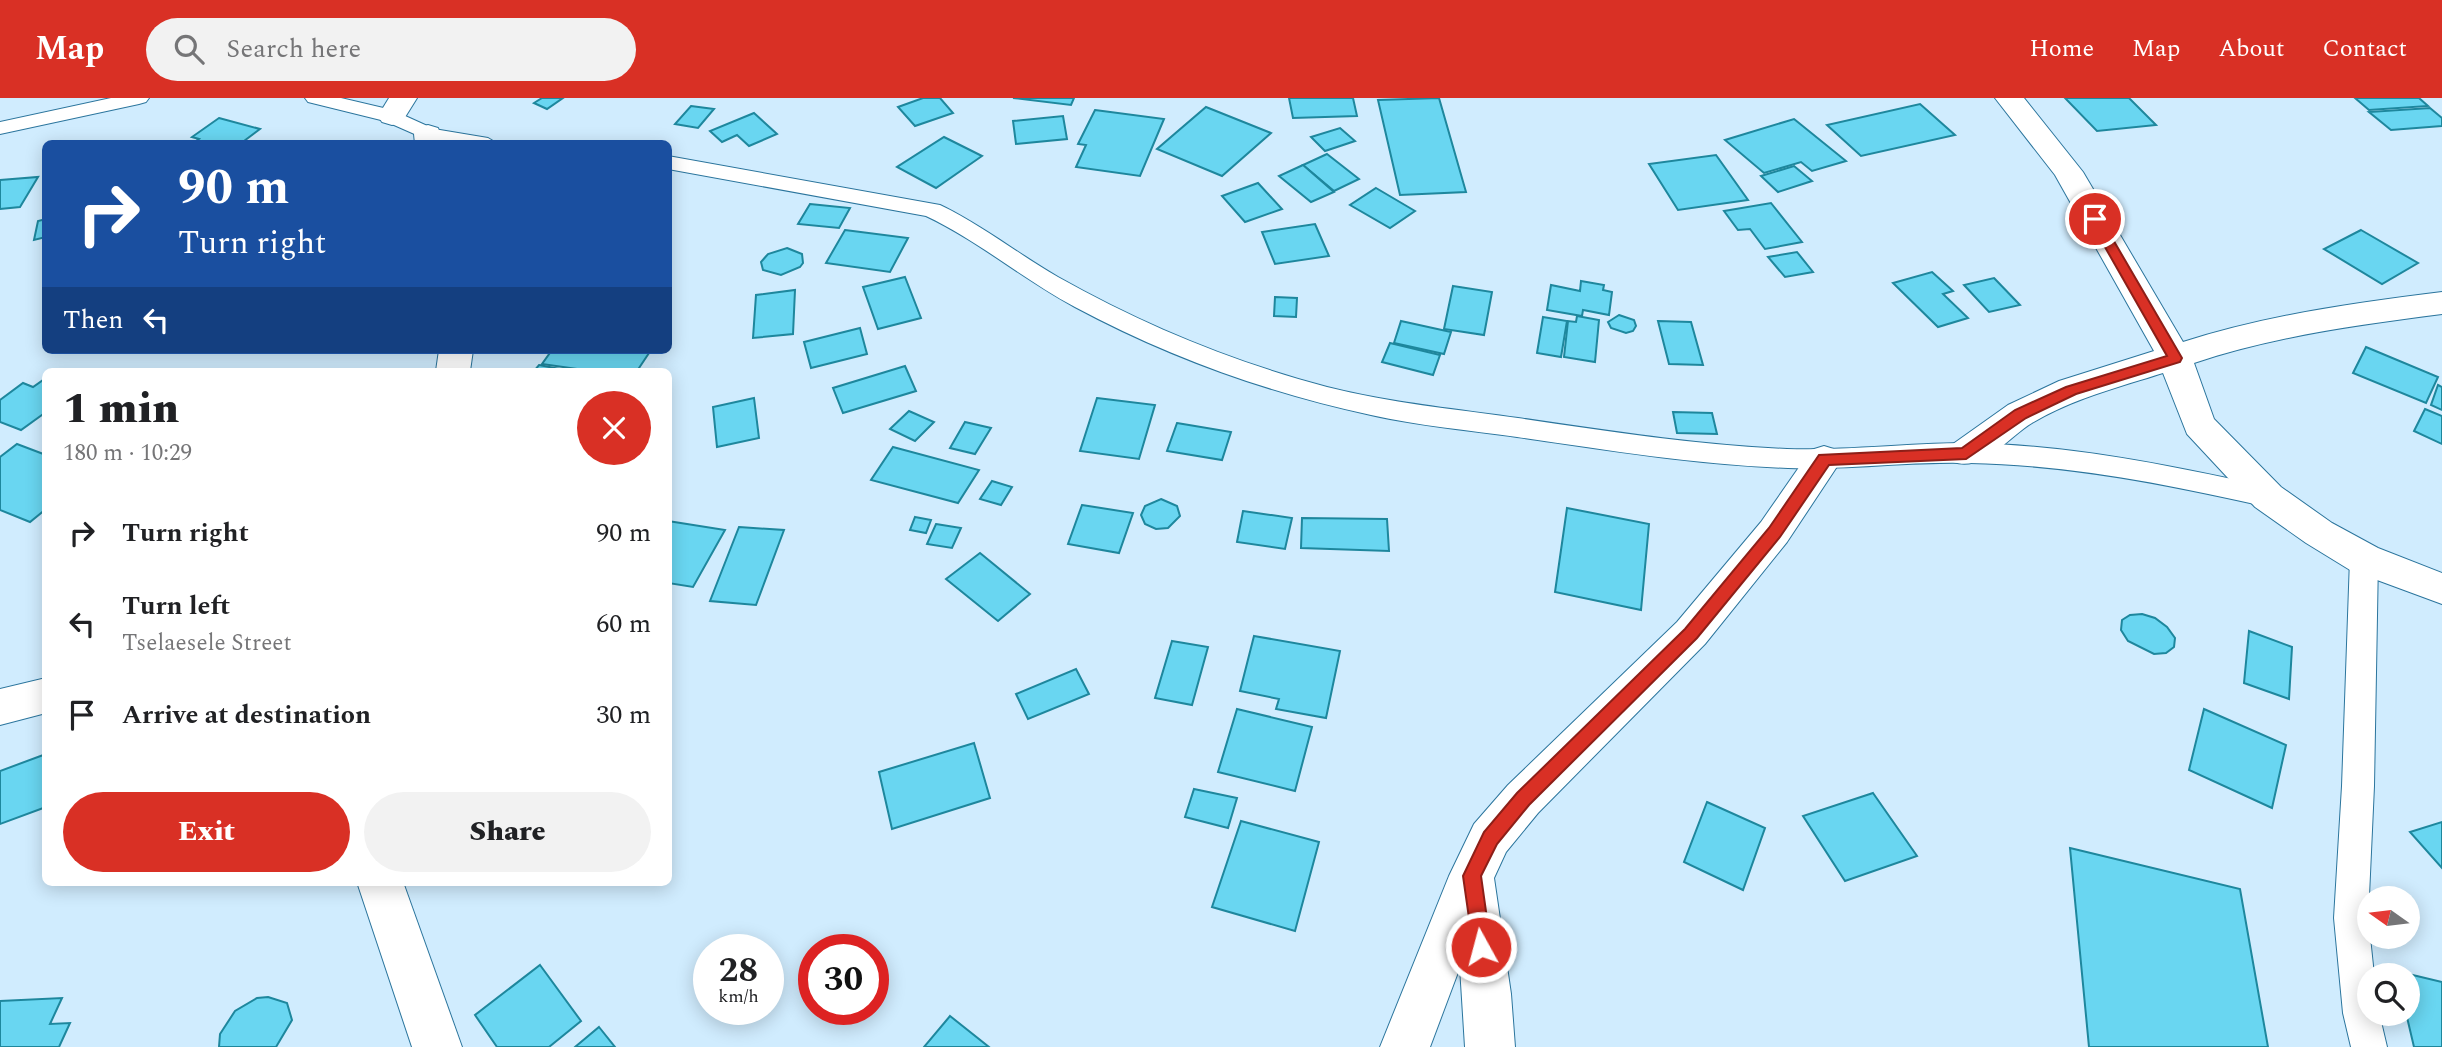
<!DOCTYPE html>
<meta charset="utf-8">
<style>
:root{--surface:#fff;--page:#f2f2f2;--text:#202124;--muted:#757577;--accent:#d93025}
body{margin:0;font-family:Spectral,serif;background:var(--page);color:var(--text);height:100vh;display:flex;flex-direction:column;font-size:26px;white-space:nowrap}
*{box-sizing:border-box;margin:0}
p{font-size:23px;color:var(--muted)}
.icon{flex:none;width:38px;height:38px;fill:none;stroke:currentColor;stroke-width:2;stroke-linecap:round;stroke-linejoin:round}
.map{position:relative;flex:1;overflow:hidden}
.side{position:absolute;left:42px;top:270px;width:630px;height:518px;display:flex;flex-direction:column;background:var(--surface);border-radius:10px;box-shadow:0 4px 18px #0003}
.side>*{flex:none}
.hud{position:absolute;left:42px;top:42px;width:630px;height:214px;border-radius:10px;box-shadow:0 4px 18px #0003;background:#1a4fa0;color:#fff;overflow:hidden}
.needle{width:46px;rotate:284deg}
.fabs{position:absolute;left:2357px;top:788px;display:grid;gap:14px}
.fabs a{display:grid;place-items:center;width:63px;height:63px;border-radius:50%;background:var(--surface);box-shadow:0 4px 18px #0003;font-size:35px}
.speed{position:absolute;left:693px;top:836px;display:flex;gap:14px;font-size:35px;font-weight:700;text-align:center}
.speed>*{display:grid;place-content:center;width:91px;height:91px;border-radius:50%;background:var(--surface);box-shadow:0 4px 18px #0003;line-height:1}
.speed small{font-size:18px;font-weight:400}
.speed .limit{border:10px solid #d22;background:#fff;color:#111}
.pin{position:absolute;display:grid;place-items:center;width:60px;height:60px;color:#fff;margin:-30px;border:4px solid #fff;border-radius:50%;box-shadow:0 2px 7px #0007}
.me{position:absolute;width:77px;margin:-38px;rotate:353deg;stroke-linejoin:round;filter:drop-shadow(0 0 5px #0008)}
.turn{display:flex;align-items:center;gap:24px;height:147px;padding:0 21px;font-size:32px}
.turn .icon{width:91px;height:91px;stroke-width:2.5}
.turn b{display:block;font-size:49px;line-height:60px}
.then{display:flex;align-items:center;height:66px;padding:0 21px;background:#0003;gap:14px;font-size:26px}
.round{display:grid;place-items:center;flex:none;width:74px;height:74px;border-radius:37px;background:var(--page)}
.overview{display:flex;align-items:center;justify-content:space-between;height:119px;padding:0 21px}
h1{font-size:42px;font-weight:800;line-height:52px}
.action{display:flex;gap:14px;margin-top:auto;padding:14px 21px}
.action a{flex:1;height:80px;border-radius:42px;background:var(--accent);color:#fff;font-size:28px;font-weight:800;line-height:80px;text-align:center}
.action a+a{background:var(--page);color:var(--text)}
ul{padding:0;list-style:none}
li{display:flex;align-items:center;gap:21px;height:91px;padding:0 21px}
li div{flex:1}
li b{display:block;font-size:26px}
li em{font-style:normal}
header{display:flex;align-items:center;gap:42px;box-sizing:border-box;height:98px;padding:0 35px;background:var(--accent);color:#fff}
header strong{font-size:33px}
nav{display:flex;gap:38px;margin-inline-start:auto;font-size:24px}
.search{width:490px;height:63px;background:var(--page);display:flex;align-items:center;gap:18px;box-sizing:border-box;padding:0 24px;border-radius:38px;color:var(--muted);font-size:26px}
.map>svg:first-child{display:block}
</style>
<header>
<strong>Map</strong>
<div class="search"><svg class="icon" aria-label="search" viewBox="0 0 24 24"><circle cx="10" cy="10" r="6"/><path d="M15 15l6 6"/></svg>Search here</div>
<nav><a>Home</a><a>Map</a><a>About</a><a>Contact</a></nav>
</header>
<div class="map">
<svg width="2442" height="949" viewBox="0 0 2442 949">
<rect width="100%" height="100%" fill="#d0ecfe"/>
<g fill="#69d6f1" stroke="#1e879d" stroke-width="2">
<path d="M542 0H563L547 11 534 5Z"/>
<path d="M923 0H940L953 15 915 28 898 9Z"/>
<path d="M1013 0H1074L1071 7Z"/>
<path d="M1289 0H1353L1357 18 1293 20Z"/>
<path d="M1439 0 1466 94 1400 97 1378 2Z"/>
<path d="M2065 0H2129L2156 27 2097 33Z"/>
<path d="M2355 0H2419L2428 8 2369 12Z"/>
<path d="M1920 6 1955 37 1861 58 1827 27Z"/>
<path d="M691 8 714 11 698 30 675 26Z"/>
<path d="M1206 9 1271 35 1222 78 1157 51Z"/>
<path d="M2430 10 2442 20V28L2391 32 2369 14Z"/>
<path d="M1095 12 1164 21 1140 78 1076 69 1086 47 1078 46Z"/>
<path d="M754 15 777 36 749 48 737 37 722 44 710 33Z"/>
<path d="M1063 18 1067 41 1016 46 1013 23Z"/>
<path d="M219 20 260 31 240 46H192L199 41 192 39Z"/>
<path d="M1794 21 1846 63 1812 73 1801 64 1764 75 1725 42Z"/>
<path d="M1340 30 1355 43 1325 53 1311 39Z"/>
<path d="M944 39 982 58 936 90 897 69Z"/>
<path d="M1327 56 1359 81 1334 93 1303 67Z"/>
<path d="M1716 57 1748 102 1678 112 1649 66Z"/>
<path d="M1303 67 1334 94 1311 104 1279 78Z"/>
<path d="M1794 68 1812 83 1778 94 1761 78Z"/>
<path d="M38 79 20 109 0 111V82Z"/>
<path d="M1258 85 1282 111 1245 124 1222 98Z"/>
<path d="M1376 90 1415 113 1390 130 1350 107Z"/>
<path d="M1771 105 1802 144 1765 151 1750 131 1738 132 1724 113Z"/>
<path d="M810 106 850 110 839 130 798 126Z"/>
<path d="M46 121V139L34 142 38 123Z"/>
<path d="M1315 126 1329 158 1275 166 1262 134Z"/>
<path d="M845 132 908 140 890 174 826 165Z"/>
<path d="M2361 132 2418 165 2382 186 2324 151Z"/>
<path d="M787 150 802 156 803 165 800 169 781 177 763 172 761 164 768 156Z"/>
<path d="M1797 154 1813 174 1785 179 1768 159Z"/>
<path d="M1932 174 1953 193 1943 196 1968 220 1938 229 1893 185Z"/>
<path d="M905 179 921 220 878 231 863 189Z"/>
<path d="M1994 180 2020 207 1989 214 1964 187Z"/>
<path d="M1581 183 1604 187 1603 192 1612 194 1609 217 1583 212 1582 218 1547 212 1551 187 1580 193Z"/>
<path d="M1453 188 1492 194 1484 237 1444 231Z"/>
<path d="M795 192 793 236 753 240 756 197Z"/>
<path d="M1275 199 1297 200 1296 219 1274 218Z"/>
<path d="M1619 217 1634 222 1636 228 1633 233 1626 235 1611 230 1608 224Z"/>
<path d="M1577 218 1599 222 1595 264 1564 259 1568 223 1576 224Z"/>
<path d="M1543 219 1567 223 1561 259 1537 255Z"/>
<path d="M1401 223 1451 234 1444 256 1394 245Z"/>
<path d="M1658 223 1691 224 1703 267 1669 266Z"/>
<path d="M860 230 867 256 811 270 804 244Z"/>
<path d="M1390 245 1440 257 1433 277 1382 264Z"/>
<path d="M2366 249 2438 279 2426 305 2353 275Z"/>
<path d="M552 252H651L637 273H591L542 266Z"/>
<path d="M539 267 570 273H534Z"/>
<path d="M905 268 916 293 843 315 833 290Z"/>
<path d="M46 280V314L21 332 0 324V302L23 285 33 289Z"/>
<path d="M2438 287 2442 289V312L2431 307Z"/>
<path d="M754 300 759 340 717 349 713 309Z"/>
<path d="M1097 300 1155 307 1139 361 1080 353Z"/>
<path d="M2425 311 2442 318V346L2414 333Z"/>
<path d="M909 313 934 324 915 343 890 331Z"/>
<path d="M1673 314 1712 315 1717 336 1677 335Z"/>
<path d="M965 324 991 330 975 356 950 350Z"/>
<path d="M1177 325 1231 334 1222 362 1167 353Z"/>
<path d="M17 346 46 357V411L30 424 0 412V359Z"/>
<path d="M893 349 979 372 958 405 871 382Z"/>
<path d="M992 383 1012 389 1001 407 980 401Z"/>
<path d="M1161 401 1177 408 1180 418 1168 430 1156 431 1145 426 1141 417 1145 408Z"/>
<path d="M1082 407 1133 415 1119 455 1068 446Z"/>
<path d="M1567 410 1649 426 1641 512 1555 494Z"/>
<path d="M1243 413 1292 420 1285 451 1237 444Z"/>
<path d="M915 419 931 422 926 435 910 432Z"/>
<path d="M1302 420 1387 421 1389 453 1301 450Z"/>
<path d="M668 423 725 432 693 489 668 485Z"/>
<path d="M936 426 961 430 952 450 927 446Z"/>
<path d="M739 429 784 432 756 507 710 503Z"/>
<path d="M980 455 1030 496 998 523 946 481Z"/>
<path d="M2142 516 2155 520 2167 529 2175 540 2174 549 2166 555 2154 556 2128 543 2121 532 2122 522 2130 517Z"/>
<path d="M2249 533 2292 549 2289 601 2244 585Z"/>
<path d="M1254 538 1340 553 1326 620 1276 611 1279 601 1240 593Z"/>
<path d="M1172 543 1208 549 1192 607 1155 600Z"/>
<path d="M1076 571 1089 596 1028 621 1016 596Z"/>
<path d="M1237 611 1312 629 1295 693 1218 674Z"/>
<path d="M2204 611 2286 647 2272 710 2189 672Z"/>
<path d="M974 645 990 700 892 731 879 674Z"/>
<path d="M46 656V709L0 726V673Z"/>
<path d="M1194 691 1237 700 1228 730 1185 719Z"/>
<path d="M1873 695 1917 758 1845 783 1803 718Z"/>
<path d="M1707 704 1765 730 1743 792 1684 764Z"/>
<path d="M1241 723 1319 744 1295 833 1212 809Z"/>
<path d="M2442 724V770L2410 734Z"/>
<path d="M2070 750 2240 791 2268 949H2089Z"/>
<path d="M540 867 581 923 549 949H497L475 917Z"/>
<path d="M2396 873 2442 884V949H2414L2406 915H2408V877H2397Z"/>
<path d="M268 899 287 905 292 922 276 949H219L220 936 235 913 257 900Z"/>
<path d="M62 900 50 926 70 925 59 949H0V903Z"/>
<path d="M950 918 989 949H924Z"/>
<path d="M599 929 615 949H575Z"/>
</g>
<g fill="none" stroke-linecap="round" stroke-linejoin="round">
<g stroke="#2b759d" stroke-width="2">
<g id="lane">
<path d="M111 0H149L146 4 139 6 0 36V24Z"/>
<path d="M305 0H341L392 12 434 31 488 40 498 46H447L428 42 385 23 308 4Z"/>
<path d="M668 58 940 107C982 127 1018 156 1058 179 1143 227 1233 264 1327 289 1390 305 1454 311 1518 320 1607 333 1697 347 1787 351 1847 353 1907 345 1967 345 2069 347 2169 367 2268 389L2277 392 2281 399 2277 406 2268 409C2170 387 2071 367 1970 365 1910 363 1849 372 1788 370 1697 367 1607 352 1517 339 1468 332 1419 328 1371 317 1269 295 1168 259 1075 209 1024 182 979 143 926 118L668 71Z"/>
<path d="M2364 450 2374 453 2378 461 2374 688 2368 820 2374 877H2370V915H2379L2387 949H2351L2343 915 2334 820 2342 688 2350 461 2354 453Z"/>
</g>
</g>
<g stroke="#2b759d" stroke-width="2">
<g id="street">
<path d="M389 0H417L402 24 392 27 382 24 378 18Z"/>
<path d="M1995 0H2024L2083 74 2183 244C2268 217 2353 205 2442 194V216C2357 227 2275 238 2194 265L2214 321 2281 389 2332 425 2378 450 2442 475V506L2350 472 2306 445 2255 409 2187 336 2163 275C2119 289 2072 301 2032 325 2007 340 1984 374 1953 364L1948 355 1953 346 2008 307 2059 283 2154 253 2055 77Z"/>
<path d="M428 27 438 30 444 46H415L414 36 418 30Z"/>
<path d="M439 252H473L470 273H436Z"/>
<path d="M1824 348 1837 352 1842 361 1787 444 1705 546 1538 715 1506 754 1494 780 1511 896 1515 949H1465L1460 869 1430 949H1380L1449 778 1474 726 1508 687 1677 524 1761 424 1811 352Z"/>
<path d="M46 580V615L0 627V591Z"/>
<path d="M357 784H403L462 949H412Z"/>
</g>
</g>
<use href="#lane" fill="#fff" fill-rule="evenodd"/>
<use href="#street" fill="#fff" fill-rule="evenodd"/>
</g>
<path fill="#d93025" stroke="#8d1f18" stroke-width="2" d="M2095 117 2101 121 2182 260 2180 264 2076 296 2026 320 1966 361 1829 367 1780 439 1697 540 1529 707 1497 746 1481 778 1491 849 1488 855 1481 858 1474 855 1463 778 1484 734 1517 695 1685 531 1769 430 1819 357 1962 350 2015 312 2066 289 2167 258 2089 121Z"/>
</svg>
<div class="fabs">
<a><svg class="needle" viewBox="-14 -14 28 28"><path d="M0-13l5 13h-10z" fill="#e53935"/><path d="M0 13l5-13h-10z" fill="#757577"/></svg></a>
<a><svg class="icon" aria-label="search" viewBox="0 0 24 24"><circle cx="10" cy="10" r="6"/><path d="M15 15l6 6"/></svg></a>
</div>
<div class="speed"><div>28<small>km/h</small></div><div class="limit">30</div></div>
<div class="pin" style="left:2095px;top:121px;background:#d93025"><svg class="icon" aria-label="arrive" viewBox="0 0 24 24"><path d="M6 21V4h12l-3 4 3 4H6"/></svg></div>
<svg class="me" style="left:1481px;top:849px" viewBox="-20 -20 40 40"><circle r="17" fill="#d93025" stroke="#fff" stroke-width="3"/><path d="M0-11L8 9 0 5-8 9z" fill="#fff"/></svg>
<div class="hud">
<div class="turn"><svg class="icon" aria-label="right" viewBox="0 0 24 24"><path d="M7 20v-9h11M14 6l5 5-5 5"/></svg><div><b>90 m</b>Turn right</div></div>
<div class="then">Then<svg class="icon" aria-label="left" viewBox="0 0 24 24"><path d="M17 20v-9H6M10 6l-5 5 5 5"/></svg></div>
</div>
<section class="side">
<div class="overview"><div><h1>1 min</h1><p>180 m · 10:29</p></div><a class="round" style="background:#d93025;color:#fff"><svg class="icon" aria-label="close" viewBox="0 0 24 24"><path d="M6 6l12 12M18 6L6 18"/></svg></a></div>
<ul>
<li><svg class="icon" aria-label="right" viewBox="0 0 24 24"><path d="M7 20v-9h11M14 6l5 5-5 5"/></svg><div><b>Turn right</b></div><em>90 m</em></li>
<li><svg class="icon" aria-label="left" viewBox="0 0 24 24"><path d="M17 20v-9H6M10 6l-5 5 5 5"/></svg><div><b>Turn left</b><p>Tselaesele Street</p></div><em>60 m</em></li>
<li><svg class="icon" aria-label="arrive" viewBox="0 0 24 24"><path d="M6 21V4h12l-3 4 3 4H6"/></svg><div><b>Arrive at destination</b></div><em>30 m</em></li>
</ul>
<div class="action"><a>Exit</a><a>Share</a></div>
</section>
</div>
